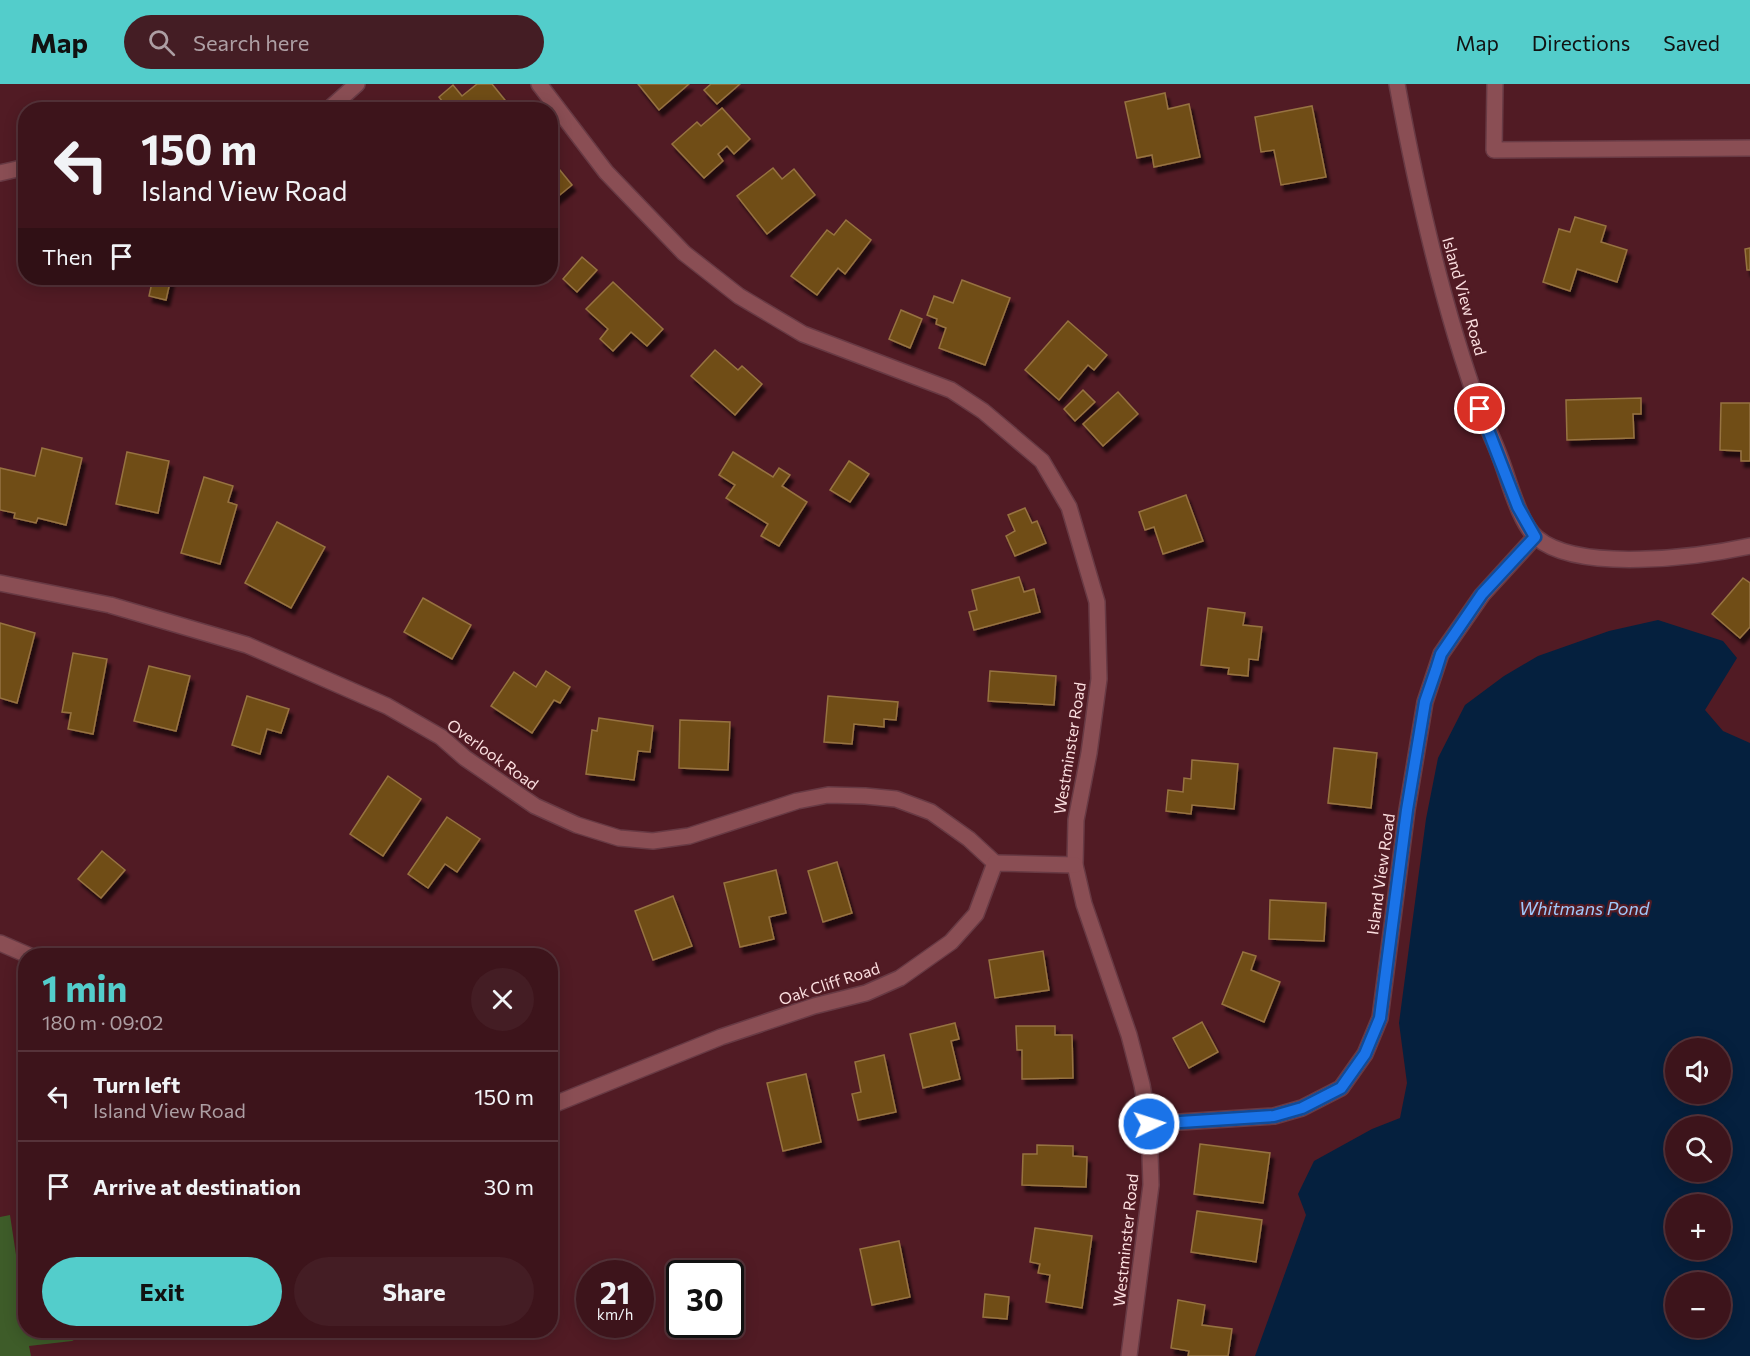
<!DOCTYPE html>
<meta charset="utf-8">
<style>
:root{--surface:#3d141b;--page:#441d24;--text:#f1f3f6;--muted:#ad9ea3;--line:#56333a;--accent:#53cdcb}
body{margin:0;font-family:Commissioner,sans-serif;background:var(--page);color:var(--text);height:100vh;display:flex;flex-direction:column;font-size:22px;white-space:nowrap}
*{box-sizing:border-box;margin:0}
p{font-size:20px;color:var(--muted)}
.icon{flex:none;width:33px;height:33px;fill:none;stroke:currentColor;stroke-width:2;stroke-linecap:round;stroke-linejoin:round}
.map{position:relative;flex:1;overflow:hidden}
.panel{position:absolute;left:18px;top:864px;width:540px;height:390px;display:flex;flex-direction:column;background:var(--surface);border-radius:24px;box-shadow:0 3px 15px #0003,0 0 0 2px var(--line)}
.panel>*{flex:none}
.top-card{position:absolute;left:18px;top:18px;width:540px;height:183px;border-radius:24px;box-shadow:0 3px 15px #0003,0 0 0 2px var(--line);background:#3d141b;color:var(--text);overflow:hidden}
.controls{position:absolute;left:1665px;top:954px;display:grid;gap:12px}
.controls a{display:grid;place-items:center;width:66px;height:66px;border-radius:50%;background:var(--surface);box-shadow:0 3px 15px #0003,0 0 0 2px var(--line);font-size:30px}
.speed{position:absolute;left:576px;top:1176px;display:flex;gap:12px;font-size:30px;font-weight:700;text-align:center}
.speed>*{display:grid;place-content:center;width:78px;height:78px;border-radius:50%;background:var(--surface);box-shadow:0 3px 15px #0003,0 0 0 2px var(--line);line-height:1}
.speed small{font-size:15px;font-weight:400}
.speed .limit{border:3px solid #111;border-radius:9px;background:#fff;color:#111}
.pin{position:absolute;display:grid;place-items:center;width:51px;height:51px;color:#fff;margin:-26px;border:3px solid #fff;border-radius:50%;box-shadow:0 2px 6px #0007}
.me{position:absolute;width:66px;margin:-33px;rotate:86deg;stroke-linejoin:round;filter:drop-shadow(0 0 4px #0008)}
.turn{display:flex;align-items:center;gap:21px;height:126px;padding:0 24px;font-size:27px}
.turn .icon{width:78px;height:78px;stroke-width:2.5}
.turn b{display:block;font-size:42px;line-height:51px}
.then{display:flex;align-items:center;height:57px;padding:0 24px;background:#0003;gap:12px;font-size:22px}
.round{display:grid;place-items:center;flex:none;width:63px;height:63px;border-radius:32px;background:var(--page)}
.overview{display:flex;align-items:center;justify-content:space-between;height:102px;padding:0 24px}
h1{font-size:36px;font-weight:700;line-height:45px;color:var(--accent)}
.cta{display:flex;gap:12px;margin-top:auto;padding:12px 24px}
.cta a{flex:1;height:69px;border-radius:36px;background:var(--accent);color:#111;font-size:24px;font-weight:700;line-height:69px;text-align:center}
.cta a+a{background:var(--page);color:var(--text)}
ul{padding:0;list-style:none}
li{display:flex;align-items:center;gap:18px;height:90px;padding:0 24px;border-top:2px solid var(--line)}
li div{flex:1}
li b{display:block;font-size:22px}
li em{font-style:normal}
header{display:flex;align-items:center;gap:36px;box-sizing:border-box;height:84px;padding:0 30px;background:var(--accent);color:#111}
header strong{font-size:28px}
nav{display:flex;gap:33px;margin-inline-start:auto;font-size:21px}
.search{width:420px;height:54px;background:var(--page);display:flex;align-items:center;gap:15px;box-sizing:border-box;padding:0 21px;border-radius:33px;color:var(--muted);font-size:22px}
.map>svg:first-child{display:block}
</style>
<header>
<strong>Map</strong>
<div class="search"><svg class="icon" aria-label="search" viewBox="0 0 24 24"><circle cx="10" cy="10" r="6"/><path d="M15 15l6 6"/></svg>Search here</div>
<nav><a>Map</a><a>Directions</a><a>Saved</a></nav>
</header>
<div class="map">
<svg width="1750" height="1272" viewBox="0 0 1750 1272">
<defs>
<filter id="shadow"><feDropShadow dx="3.5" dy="6" stdDeviation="1.5" flood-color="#0009"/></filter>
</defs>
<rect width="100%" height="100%" fill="#511b24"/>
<path fill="#3e5c29" d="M10 1131 18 1184H25L26 1246 90 1247 72 1257 29 1262 31 1272H0V1133Z"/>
<path fill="#05203e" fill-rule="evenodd" d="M1658 536 1723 557 1737 574 1705 626 1723 647 1750 659V1272H1255L1306 1131 1298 1110 1314 1077 1372 1045 1400 1034 1407 999 1399 939 1426 735 1438 674 1465 621 1504 592 1538 572 1609 547ZM1676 964H1720V1010H1676ZM1676 1042H1720V1088H1676ZM1676 1120H1720V1166H1676ZM1720 1198V1244H1676V1198Z"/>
<g fill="#6f4d19" stroke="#977341" stroke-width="1.5" filter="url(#shadow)">
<path d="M477 0H492L513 26H449L439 13 453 1 462 12Z"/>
<path d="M638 0H689L659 26Z"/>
<path d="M711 0H740L717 20 704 6Z"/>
<path d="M1165 9 1168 25 1189 20 1200 73 1154 83 1152 71 1137 74 1125 18Z"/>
<path d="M1312 22 1326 93 1281 101 1274 66 1261 68 1255 33Z"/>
<path d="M722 24 750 55 734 70 727 62 718 70 723 77 704 94 672 60 697 38 701 42Z"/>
<path d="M550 74 572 101 550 119Z"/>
<path d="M773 84 782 95 794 85 815 111 767 150 737 112Z"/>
<path d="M1575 133 1606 142 1601 158 1627 166 1617 198 1577 185 1570 207 1543 198 1559 145 1570 148Z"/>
<path d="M846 136 871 156 845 190 838 184 817 211 791 192 827 146 834 151Z"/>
<path d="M1750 164V186H1747L1745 165Z"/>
<path d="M582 173 597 186 577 208 563 195Z"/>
<path d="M153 194H171L166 216 149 212Z"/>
<path d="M962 196 1010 214 985 281 939 264 946 244 936 240 937 235 927 231 934 212 953 219Z"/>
<path d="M613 198 663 245 647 262 631 248 613 267 600 255 608 245 586 225Z"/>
<path d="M901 226 922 235 910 264 889 255Z"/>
<path d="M1068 237 1107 271 1094 286 1088 281 1059 316 1025 286Z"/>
<path d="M715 266 738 286 742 282 762 300 735 331 691 292Z"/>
<path d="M1083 306 1095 318 1075 337 1064 325Z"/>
<path d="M1118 308 1138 330 1103 362 1083 340Z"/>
<path d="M1641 314V330H1633L1634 354 1567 356 1566 316Z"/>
<path d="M1721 319H1750V377H1741V367L1720 366Z"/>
<path d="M42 364 82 374 66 441 38 434 36 439 14 434 15 429 0 426V384L35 392Z"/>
<path d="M127 368 169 377 158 429 116 420Z"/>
<path d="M733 368 773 393 779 384 790 391 782 402 807 418 779 462 761 452 768 440 726 414 735 401 719 391Z"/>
<path d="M849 377 869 390 850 418 830 406Z"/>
<path d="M204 393 233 402 228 418 237 421 220 480 181 469Z"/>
<path d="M1186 411 1203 457 1163 470 1154 443 1145 446 1139 428Z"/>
<path d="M1025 424 1032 439 1037 437 1046 459 1015 472 1006 452 1015 447 1008 431Z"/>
<path d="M277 438 325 463 291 524 245 499Z"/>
<path d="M1019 493 1024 508 1034 505 1040 528 974 546 969 528 977 526 972 506Z"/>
<path d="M1743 494 1750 499V543L1740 554 1712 530Z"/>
<path d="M423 514 471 541 452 575 404 548Z"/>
<path d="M1208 524 1245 529 1243 541 1262 543 1258 576 1249 575 1248 592 1228 590 1229 584 1201 581Z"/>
<path d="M0 539 35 549 17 619 0 614Z"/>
<path d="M73 569 107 575 93 650 68 645 71 629 62 628Z"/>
<path d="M149 582 190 592 176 647 134 637Z"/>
<path d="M546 587 570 603 560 619 554 616 532 649 491 622 514 588 536 603Z"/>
<path d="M990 587 1056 592 1054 621 988 617Z"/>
<path d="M247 612 289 625 281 649 267 645 260 670 232 661Z"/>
<path d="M828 612 898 618 896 636 884 635V643L854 640 852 660 824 658Z"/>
<path d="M599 634 653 642 650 668 638 667 634 696 586 690 592 646 597 647Z"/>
<path d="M680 636 730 638 728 686 679 684Z"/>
<path d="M1334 664 1377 669 1371 724 1328 719Z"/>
<path d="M1192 676 1238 680 1234 725 1192 721 1191 730 1166 727 1168 706 1183 708 1184 694 1191 695Z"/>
<path d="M388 692 421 715 383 772 350 750Z"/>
<path d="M447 733 480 755 457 788 445 780 428 804 408 790Z"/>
<path d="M102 767 125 786 101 814 78 795Z"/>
<path d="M837 778 852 829 823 838 808 787Z"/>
<path d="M776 786 786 829 769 833 774 855 740 863 724 799Z"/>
<path d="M673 812 692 862 653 876 635 827Z"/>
<path d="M1270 816 1326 819 1324 857 1269 855Z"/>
<path d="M1043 867 1049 906 995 914 989 876Z"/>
<path d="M1243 868 1256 872 1251 886 1280 898 1264 938 1222 920Z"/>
<path d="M1202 938 1218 968 1189 984 1173 954Z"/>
<path d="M955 939 959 955 951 957 960 995 923 1004 910 950Z"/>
<path d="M1016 942H1055V951H1072L1073 994 1022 995V966H1017Z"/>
<path d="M884 971 896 1028 858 1036 852 1010 861 1008 855 978Z"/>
<path d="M806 990 821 1058 783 1067 767 999Z"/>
<path d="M1200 1060 1270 1069 1263 1119 1194 1110Z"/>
<path d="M1037 1061 1073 1062V1072L1087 1073 1086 1103 1022 1101 1023 1070H1037Z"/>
<path d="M1197 1127 1262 1136 1256 1178 1191 1168Z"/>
<path d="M1035 1144 1092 1152 1082 1224 1046 1218 1050 1191 1038 1189 1040 1180 1030 1178Z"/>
<path d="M899 1157 910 1213 872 1221 860 1165Z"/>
<path d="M985 1210 1009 1213 1007 1235 983 1233Z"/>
<path d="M1178 1216 1205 1221 1202 1241 1232 1245 1228 1272H1188L1189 1267 1171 1264Z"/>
</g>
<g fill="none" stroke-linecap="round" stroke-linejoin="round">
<g stroke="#683a44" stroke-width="18">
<path id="service" d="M1495 0 1494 66 1750 64"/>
</g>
<g stroke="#683a44" stroke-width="18">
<g id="minor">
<path d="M539 0 606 88 684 169 739 212 803 250 951 306 983 327 1042 377 1069 423 1097 518 1099 595 1089 669 1076 736 1075 781 1084 820 1129 951 1142 1001 1149 1040 1151 1101 1129 1272"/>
<path d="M1397 0C1417 109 1442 221 1480 326 1487 343 1495 359 1501 376 1509 397 1520 440 1537 454 1579 489 1699 473 1750 462"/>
<path d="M328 26 357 0"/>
<path d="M0 89 26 83"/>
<path d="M0 499 110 521 247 561 387 622 441 653 465 674 535 722 577 741 619 754 653 757 689 752 797 717 828 711 865 712 896 715 931 728 969 755 995 779"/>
<path d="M0 859 30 872"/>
<path d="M550 1022 721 953 814 922 866 909 900 894 951 858 976 830 995 779 1075 781"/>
<path d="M1149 1040 1274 1032 1302 1024 1341 1004 1365 970 1380 934 1407 726 1425 618 1441 570 1482 511 1535 453"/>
</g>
</g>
<use href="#service" stroke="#8a4e54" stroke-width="15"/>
<use href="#minor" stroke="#8a4e54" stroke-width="15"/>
</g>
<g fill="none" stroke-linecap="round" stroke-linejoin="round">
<g stroke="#114b97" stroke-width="15">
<path id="route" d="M1149 1040 1274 1032 1302 1024 1341 1004 1365 970 1380 934 1407 726 1425 618 1436 586 1441 570 1482 510 1535 453 1518 423 1480 325"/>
</g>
<use href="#route" stroke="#1a73e8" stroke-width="10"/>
</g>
<g text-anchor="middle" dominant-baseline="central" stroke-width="4.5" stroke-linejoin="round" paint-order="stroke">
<g font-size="16" fill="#fbdedf" stroke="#511b24">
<text transform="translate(1465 212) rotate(74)">Island View Road</text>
<text transform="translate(1069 664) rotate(-81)">Westminster Road</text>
<text transform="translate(493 670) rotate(36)">Overlook Road</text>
<text transform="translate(1380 790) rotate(-82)">Island View Road</text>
<text transform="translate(829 899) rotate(-18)">Oak Cliff Road</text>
<text transform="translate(1125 1156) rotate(-84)">Westminster Road</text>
</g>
<g font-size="18" font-style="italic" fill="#a0c9fc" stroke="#511b24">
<text x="1584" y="824">Whitmans Pond</text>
</g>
</g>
</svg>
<div class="controls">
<a><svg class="icon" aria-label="sound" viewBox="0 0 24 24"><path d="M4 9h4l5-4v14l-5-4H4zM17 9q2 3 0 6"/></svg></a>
<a><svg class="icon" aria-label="search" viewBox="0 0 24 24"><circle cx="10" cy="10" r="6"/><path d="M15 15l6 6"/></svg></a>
<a>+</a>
<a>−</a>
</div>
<div class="speed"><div>21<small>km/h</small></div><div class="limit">30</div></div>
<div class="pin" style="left:1480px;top:325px;background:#d93025"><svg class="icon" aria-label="arrive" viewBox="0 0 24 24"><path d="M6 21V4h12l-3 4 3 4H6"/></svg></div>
<svg class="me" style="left:1149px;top:1040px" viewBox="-20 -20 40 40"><circle r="17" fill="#1a73e8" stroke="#fff" stroke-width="3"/><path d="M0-11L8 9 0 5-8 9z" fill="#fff"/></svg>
<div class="top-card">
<div class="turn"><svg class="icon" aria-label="left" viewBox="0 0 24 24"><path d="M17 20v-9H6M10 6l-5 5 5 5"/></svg><div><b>150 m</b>Island View Road</div></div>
<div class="then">Then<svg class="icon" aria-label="arrive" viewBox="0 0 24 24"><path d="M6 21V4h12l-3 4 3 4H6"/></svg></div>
</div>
<section class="panel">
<div class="overview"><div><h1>1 min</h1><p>180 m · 09:02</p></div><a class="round"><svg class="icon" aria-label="close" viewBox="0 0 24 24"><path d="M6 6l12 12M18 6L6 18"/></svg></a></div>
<ul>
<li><svg class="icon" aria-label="left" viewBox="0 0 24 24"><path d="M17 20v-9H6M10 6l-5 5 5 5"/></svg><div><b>Turn left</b><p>Island View Road</p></div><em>150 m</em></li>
<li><svg class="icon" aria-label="arrive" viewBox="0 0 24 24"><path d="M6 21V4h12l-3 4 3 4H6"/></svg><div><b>Arrive at destination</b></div><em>30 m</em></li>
</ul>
<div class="cta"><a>Exit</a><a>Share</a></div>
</section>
</div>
